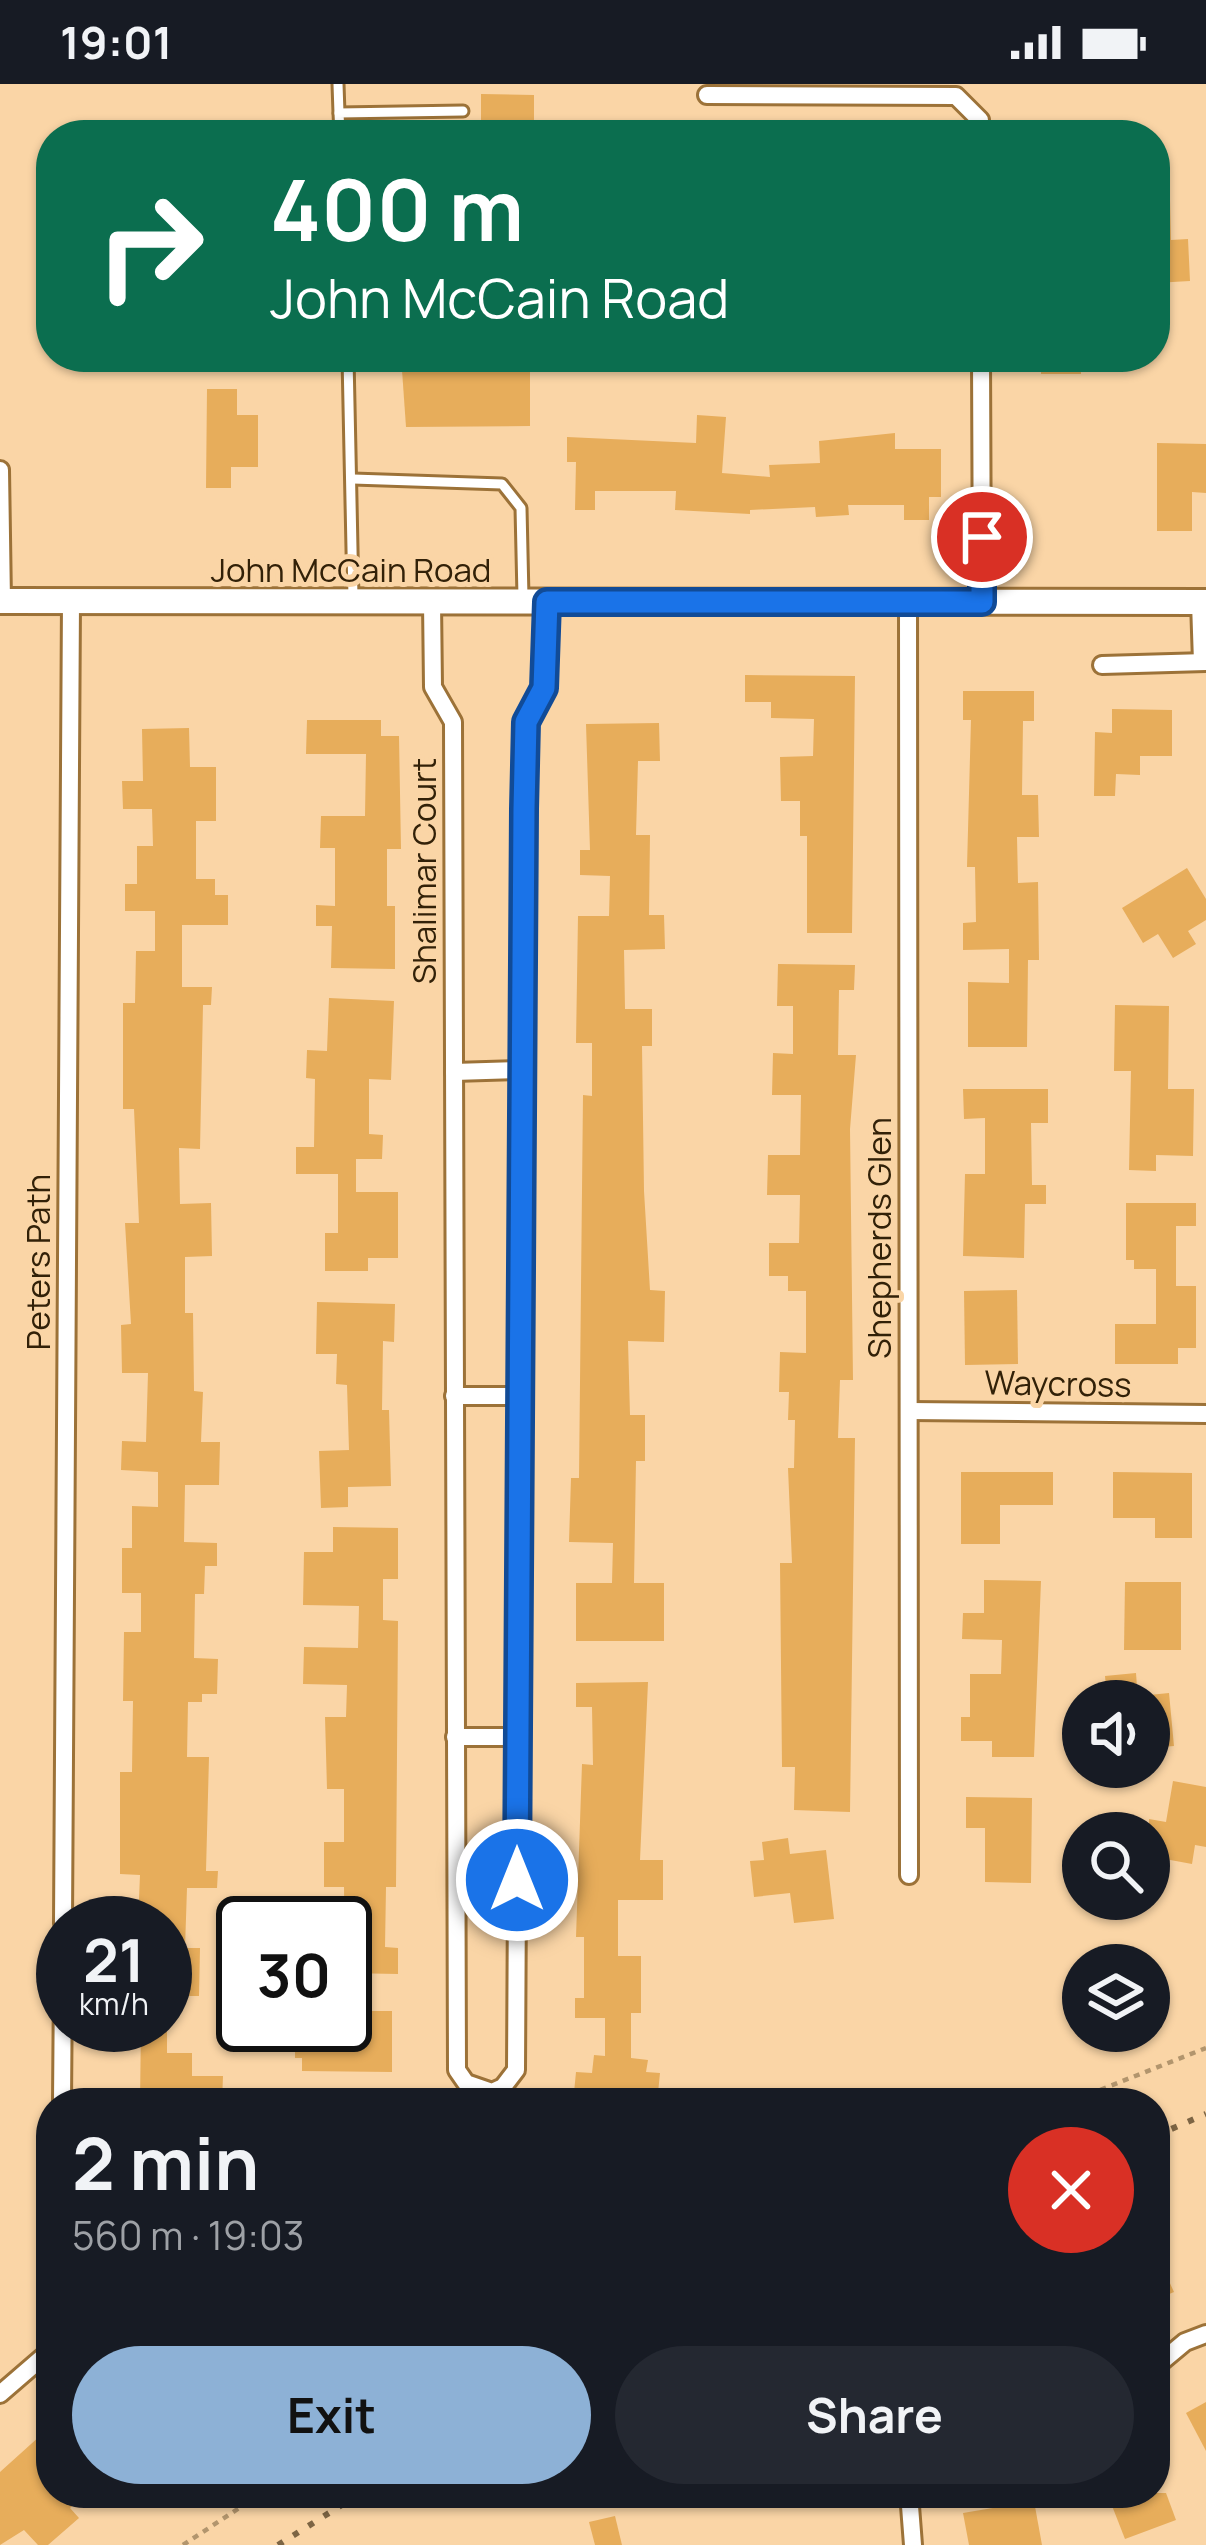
<!DOCTYPE html>
<meta charset="utf-8">
<style>
:root{--surface:#171b24;--page:#242831;--text:#f1f3f6;--muted:#9ea1a6;--accent:#8db1d6}
body{margin:0;font-family:Manrope,sans-serif;background:var(--page);color:var(--text);height:100vh;display:flex;flex-direction:column;font-size:45px;white-space:nowrap}
*{box-sizing:border-box;margin:0}
p{font-size:39px;color:var(--muted)}
.icon{flex:none;width:66px;height:66px;fill:none;stroke:currentColor;stroke-width:2;stroke-linecap:round;stroke-linejoin:round}
.map{position:relative;flex:1;overflow:hidden}
.side{position:absolute;left:36px;top:2004px;width:1134px;height:420px;display:flex;flex-direction:column;background:var(--surface);border-radius:48px;box-shadow:0 3px 9px #0004}
.side>*{flex:none}
.hud{position:absolute;left:36px;top:36px;width:1134px;height:252px;border-radius:48px;box-shadow:0 3px 9px #0004;background:#0b6e4f;color:#fff;overflow:hidden}
.tools{position:absolute;left:1062px;top:1596px;display:grid;gap:24px}
.tools a{display:grid;place-items:center;width:108px;height:108px;border-radius:50%;background:var(--surface);box-shadow:0 3px 9px #0004;font-size:60px}
.speed{position:absolute;left:36px;top:1812px;display:flex;gap:24px;font-size:60px;font-weight:700;text-align:center}
.speed>*{display:grid;place-content:center;width:156px;height:156px;border-radius:50%;background:var(--surface);box-shadow:0 3px 9px #0004;line-height:1}
.speed small{font-size:30px;font-weight:400}
.speed .limit{border:6px solid #111;border-radius:18px;background:#fff;color:#111}
.pin{position:absolute;display:grid;place-items:center;width:102px;height:102px;color:#fff;margin:-51px;border:6px solid #fff;border-radius:50%;box-shadow:0 3px 12px #0007}
.me{position:absolute;width:132px;margin:-66px;rotate:0deg;stroke-linejoin:round;filter:drop-shadow(0 0 9px #0008)}
.turn{display:flex;align-items:center;gap:42px;height:252px;padding:0 36px;font-size:54px}
.turn .icon{width:156px;height:156px;stroke-width:2.5}
.turn b{display:block;font-size:84px;line-height:102px}
.round{display:grid;place-items:center;flex:none;width:126px;height:126px;border-radius:63px;background:var(--page)}
.head{display:flex;align-items:center;justify-content:space-between;height:204px;padding:0 36px}
h1{font-size:72px;font-weight:700;line-height:90px}
.button{display:flex;gap:24px;margin-top:auto;padding:24px 36px}
.button a{flex:1;height:138px;border-radius:72px;background:var(--accent);color:#111;font-size:48px;font-weight:700;line-height:138px;text-align:center}
.button a+a{background:var(--page);color:var(--text)}
.status{display:flex;justify-content:space-between;align-items:center;height:84px;padding:0 60px;background:var(--surface);direction:ltr}
.status svg{height:33px;fill:currentColor}
.map>svg:first-child{display:block}
</style>
<div class="status"><b>19:01</b><svg viewBox="0 0 49 12"><path d="M0 12V9h3v3zM5 12V6h3v6zM10 12V3h3v9zM15 12V0h3v12zM26 1h20v11H26zM47 4h2v5h-2z"/></svg></div>
<div class="map">
<svg width="1206" height="2461" viewBox="0 0 1206 2461">
<rect width="100%" height="100%" fill="#fad5a6"/>
<g fill="#e7ad5b">
<path d="M481 10 534 11V51H481Z"/>
<path d="M1155 116H1170L1171 156 1188 155 1190 197 1155 199Z"/>
<rect x="1041" y="273" width="40" height="17"/>
<path d="M530 285V342L406 343 402 286Z"/>
<path d="M207 305H237V331H258V383H231V404H206Z"/>
<path d="M697 331 726 333 722 389 770 393 769 381 820 379 819 357 895 349V365H941V413H929V436H904V421H848L849 431 816 433 815 423 750 426V430L675 426 676 407H595V426H575L576 378H567V353L696 359Z"/>
<path d="M1157 359 1206 360V409L1192 408V447H1157Z"/>
<path d="M745 591 855 592 852 849H807V752H800V717H781L780 673 813 672 814 635 771 634V618H745Z"/>
<path d="M963 607H1034V637H1023L1022 711H1038L1039 753H1017L1018 799 1038 798 1039 876H1028L1027 963H968V898L1009 899V865L963 866V839L976 838 975 783H967L971 636H963Z"/>
<path d="M1112 625 1172 626V672H1140V691L1116 690 1115 712H1094L1095 648 1112 649Z"/>
<path d="M307 636H381V652H399L401 765H387V822H395V885L331 884 332 842H316V821L335 822V764H320L321 732H365L366 670H306Z"/>
<path d="M659 639 660 677H638L636 751H650L649 831H664L665 865 624 866 625 925H652V962H642L644 1107 650 1206 665 1207 664 1258 628 1257 630 1331H645V1377H636L634 1499H664V1557H576V1499H612L613 1459 569 1458 571 1394H579L583 1011 592 1012V959H576L578 832H609L610 792 580 791V766H590L586 640Z"/>
<path d="M189 644 190 683H216V737H196V795H215V811H228V841H182V903H212L211 921H203L200 1065 179 1064 180 1120 211 1119 212 1172 185 1173V1229H193L194 1307 203 1308 201 1358H220L219 1401H185L184 1458 217 1459V1482H205L204 1510H195L194 1574 218 1575 217 1610H202V1618H188L187 1673H209L206 1787H218L217 1804H187L185 1864H200L199 1912H165V1839H138L140 1791 120 1790V1688H132L133 1617H123L124 1548H141V1509H122V1464H132V1422L158 1423V1388L121 1386 122 1357 146 1358 148 1289H122L121 1241 131 1240 125 1139H139L134 1025H123V919H135L136 867H155V827H125V800H137V762H153L152 725H123L122 697H143L142 645Z"/>
<path d="M1187 784 1206 815V836L1188 847 1196 860 1173 874 1158 850 1143 859 1122 824Z"/>
<path d="M778 880 855 881 854 906H839L838 971H856L850 1045 853 1296H840L838 1354H855L850 1728 794 1726 795 1683H782L780 1479H792L788 1384H794L795 1336H788L789 1308H779L780 1268 806 1269V1207H788V1192H769V1159H799L800 1111H767L768 1071H800L801 1011H772L773 969 793 970V922H777Z"/>
<path d="M329 914 394 917 391 996 369 995V1050L383 1051 382 1075H356V1108H398V1174H368V1187H325V1149H338V1090H296V1063H314L315 995 306 994 307 966 327 967Z"/>
<path d="M1115 921 1169 922 1168 1005H1194L1193 1072 1156 1071V1087L1129 1086 1131 987H1114Z"/>
<path d="M963 1005H1048V1039H1031L1032 1101H1046V1120H1025L1024 1174 963 1172 965 1090H985V1034L964 1035Z"/>
<path d="M1126 1119H1196V1142H1176V1202H1196V1264H1178V1280H1115V1240H1156V1185H1134V1176H1126Z"/>
<path d="M1017 1206 1018 1280 965 1281 964 1207Z"/>
<path d="M317 1218 395 1220 394 1258 383 1257 382 1326H389L391 1402 348 1403V1423L321 1424 319 1367 349 1366 347 1301 336 1300 337 1270H316Z"/>
<path d="M961 1388H1053V1421H1000V1460H961Z"/>
<path d="M1113 1388 1192 1389V1454H1155V1434H1113Z"/>
<path d="M333 1443 398 1444V1495H383V1536L398 1537 396 1803H386L385 1863 398 1864V1890L345 1889 344 1803H324V1758H344V1705H327L325 1633H346L347 1601 303 1600 304 1563 358 1564 359 1522 303 1521 304 1468H333Z"/>
<path d="M984 1496 1041 1497 1034 1673H992V1657H961V1633H970V1590H1001L1002 1556 962 1555 963 1529H984Z"/>
<path d="M1125 1498H1181V1566H1124Z"/>
<path d="M1136 1589 1138 1617H1107L1105 1592Z"/>
<path d="M648 1598 640 1776H663V1816H618V1872H641V1929H631V1974L648 1976 646 1988 660 1989 658 2009 640 2008 639 2019H573L576 1988 592 1989 594 1971 605 1972V1934H575V1914H584V1853H576L582 1680 593 1681 592 1623H576V1599Z"/>
<path d="M1169 1609 1174 1662 1149 1664V1611Z"/>
<path d="M1173 1697 1206 1703V1763L1195 1761 1192 1780 1149 1772V1735L1166 1738Z"/>
<path d="M966 1713 1032 1714 1031 1799 985 1798V1744H966Z"/>
<path d="M788 1754 790 1770 826 1766 834 1835 794 1839 790 1809 754 1813 750 1777 764 1776 762 1758Z"/>
<path d="M345 1927H392V1988L302 1987V1974H295V1946L345 1941Z"/>
<path d="M141 1941H167V1969H192V1992H223L222 2018 140 2019Z"/>
<path d="M1155 2167 1174 2208 1155 2216Z"/>
<path d="M1206 2318V2367L1186 2329Z"/>
<path d="M51 2342V2409H86L70 2424 79 2434 48 2461H38L24 2446 0 2461V2388Z"/>
<path d="M1107 2409H1166L1176 2436 1125 2455Z"/>
<path d="M1034 2417 1042 2461H969L963 2429Z"/>
<path d="M615 2432 622 2461H595L589 2438Z"/>
</g>
<g fill="none" stroke-linecap="round" stroke-linejoin="round">
<g stroke="#9c7238" stroke-width="15">
<g id="lane">
<path d="M338 0 339 29"/>
<path d="M340 51 339 29 463 27"/>
<path d="M348 273 353 513"/>
<path d="M353 395 502 400 521 424 523 513"/>
</g>
</g>
<g stroke="#9c7238" stroke-width="22">
<g id="street">
<path d="M707 11 956 12 980 36V51"/>
<path d="M981 273 982 518"/>
<path d="M0 386 2 517"/>
<path d="M432 518 433 603 453 638 457 1986 466 1999 492 2008 503 2003 516 1986 523 726 526 638 544 604 547 518"/>
<path d="M908 518 909 1791"/>
<path d="M1200 518 1202 578"/>
<path d="M1102 581 1206 578"/>
<path d="M454 988 522 986"/>
<path d="M454 1312H520"/>
<path d="M909 1327 1206 1330"/>
<path d="M455 1653H518"/>
<path d="M63 1839 71 517"/>
<path d="M62 2019 63 1894"/>
<path d="M1155 2283 1185 2258 1206 2250"/>
<path d="M0 2310 51 2266"/>
<path d="M909 2409 913 2461"/>
</g>
</g>
<g stroke="#9c7238" stroke-width="30">
<path id="secondary" d="M0 517 1206 518"/>
</g>
<g stroke="#b2956d" stroke-width="4.5" stroke-dasharray="6 6" stroke-linecap="butt">
<path d="M1067 2019 1206 1964"/>
<path d="M183 2461 262 2409"/>
</g>
<use href="#lane" stroke="#fff" stroke-width="9"/>
<use href="#street" stroke="#fff" stroke-width="16"/>
<use href="#secondary" stroke="#fff" stroke-width="24"/>
<g stroke="#7d6544" stroke-width="6" stroke-dasharray="6 12" stroke-linecap="butt">
<path d="M1155 2052 1206 2030"/>
<path d="M278 2461 361 2409"/>
</g>
</g>
<g fill="none" stroke-linecap="round" stroke-linejoin="round">
<g stroke="#114b97" stroke-width="30">
<path id="route" d="M517 1796 524 725 526 638 544 604 547 518H982V453"/>
</g>
<use href="#route" stroke="#1a73e8" stroke-width="21"/>
</g>
<g text-anchor="middle" dominant-baseline="central" stroke-width="10" stroke-linejoin="round" paint-order="stroke">
<g font-size="33" fill="#322108" stroke="#fad5a6">
<text x="351" y="485">John McCain Road</text>
<text transform="translate(423 787) rotate(-90)">Shalimar Court</text>
<text transform="translate(878 1154) rotate(-90)">Shepherds Glen</text>
<text transform="translate(37 1178) rotate(-90)">Peters Path</text>
<text transform="translate(1058 1299) rotate(1)">Waycross</text>
</g>
</g>
</svg>
<div class="tools">
<a><svg class="icon" aria-label="sound" viewBox="0 0 24 24"><path d="M4 9h4l5-4v14l-5-4H4zM17 9q2 3 0 6"/></svg></a>
<a><svg class="icon" aria-label="search" viewBox="0 0 24 24"><circle cx="10" cy="10" r="6"/><path d="M15 15l6 6"/></svg></a>
<a><svg class="icon" aria-label="layers" viewBox="0 0 24 24"><path d="M12 4l9 5-9 5-9-5zM3 14l9 5 9-5"/></svg></a>
</div>
<div class="speed"><div>21<small>km/h</small></div><div class="limit">30</div></div>
<div class="pin" style="left:982px;top:453px;background:#d93025"><svg class="icon" aria-label="arrive" viewBox="0 0 24 24"><path d="M6 21V4h12l-3 4 3 4H6"/></svg></div>
<svg class="me" style="left:517px;top:1796px" viewBox="-20 -20 40 40"><circle r="17" fill="#1a73e8" stroke="#fff" stroke-width="3"/><path d="M0-11L8 9 0 5-8 9z" fill="#fff"/></svg>
<div class="hud">
<div class="turn"><svg class="icon" aria-label="right" viewBox="0 0 24 24"><path d="M7 20v-9h11M14 6l5 5-5 5"/></svg><div><b>400 m</b>John McCain Road</div></div>
</div>
<section class="side">
<div class="head"><div><h1>2 min</h1><p>560 m · 19:03</p></div><a class="round" style="background:#d93025;color:#fff"><svg class="icon" aria-label="close" viewBox="0 0 24 24"><path d="M6 6l12 12M18 6L6 18"/></svg></a></div>
<div class="button"><a>Exit</a><a>Share</a></div>
</section>
</div>
